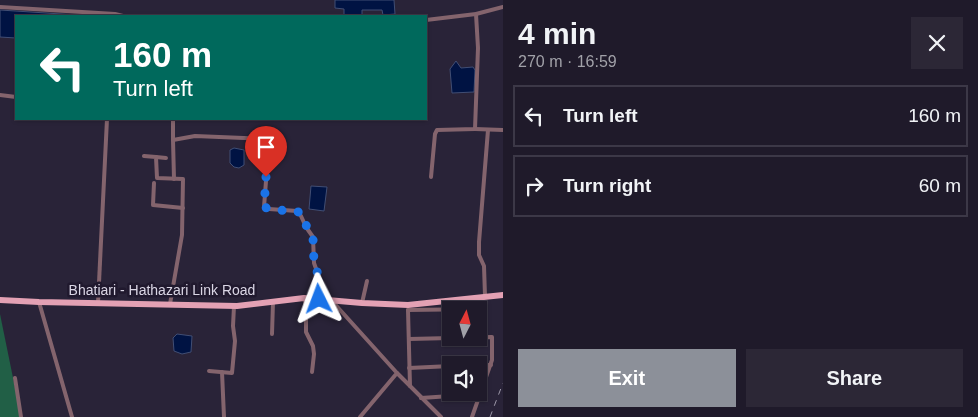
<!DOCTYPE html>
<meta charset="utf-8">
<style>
:root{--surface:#1f1a2a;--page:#2c2736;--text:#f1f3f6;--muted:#a1a1a8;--line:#3c3847;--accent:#8c9099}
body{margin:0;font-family:Arial,sans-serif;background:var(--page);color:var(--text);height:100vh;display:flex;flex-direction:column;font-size:19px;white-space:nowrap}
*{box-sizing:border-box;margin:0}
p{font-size:16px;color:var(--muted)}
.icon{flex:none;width:28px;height:28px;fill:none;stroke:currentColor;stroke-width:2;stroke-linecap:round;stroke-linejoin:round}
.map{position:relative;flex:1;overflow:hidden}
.drawer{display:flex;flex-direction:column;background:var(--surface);width:475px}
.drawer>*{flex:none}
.hud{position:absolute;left:15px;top:15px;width:412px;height:105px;border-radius:0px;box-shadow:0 1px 4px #0004,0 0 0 1px var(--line);background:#00695c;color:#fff;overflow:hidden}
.needle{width:32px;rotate:6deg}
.tools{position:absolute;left:442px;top:301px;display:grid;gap:10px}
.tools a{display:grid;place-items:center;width:45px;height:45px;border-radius:0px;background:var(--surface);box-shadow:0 1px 4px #0004,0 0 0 1px var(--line);font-size:25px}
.pin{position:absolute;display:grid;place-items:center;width:42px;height:42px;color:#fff;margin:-51px -21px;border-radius:50% 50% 50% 0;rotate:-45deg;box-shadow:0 0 5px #0007}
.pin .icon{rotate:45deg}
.me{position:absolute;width:55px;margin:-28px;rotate:357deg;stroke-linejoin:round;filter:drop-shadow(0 0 4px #0008)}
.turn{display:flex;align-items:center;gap:18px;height:105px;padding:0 15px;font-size:22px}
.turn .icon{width:65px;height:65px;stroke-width:2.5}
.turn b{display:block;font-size:35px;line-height:42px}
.round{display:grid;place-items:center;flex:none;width:52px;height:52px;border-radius:0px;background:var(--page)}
.headline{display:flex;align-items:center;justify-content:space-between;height:85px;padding:0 15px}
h1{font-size:30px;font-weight:700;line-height:38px}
.primary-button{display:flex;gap:10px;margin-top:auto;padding:10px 15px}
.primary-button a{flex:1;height:58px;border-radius:0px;background:var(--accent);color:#fff;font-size:20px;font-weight:700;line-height:58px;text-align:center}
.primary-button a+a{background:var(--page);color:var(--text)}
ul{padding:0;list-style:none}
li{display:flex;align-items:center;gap:15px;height:62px;margin:0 10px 8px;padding:0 5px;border:2px solid var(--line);border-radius:0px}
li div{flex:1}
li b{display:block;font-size:19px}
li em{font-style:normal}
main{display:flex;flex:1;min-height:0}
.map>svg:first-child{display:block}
</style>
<main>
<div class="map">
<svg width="503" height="417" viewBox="0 0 503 417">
<rect width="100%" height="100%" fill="#292338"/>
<path fill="#215f46" d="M0 314 21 417H0Z"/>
<g fill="#001343" stroke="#414e74">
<path d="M335 0H394L395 14 383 15 382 10H362V16H344V9L335 8Z"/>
<path d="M0 10 92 16H16V38L0 37Z"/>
<path d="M456 61 461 68 473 67 475 70 474 92 452 93 450 69Z"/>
<path d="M234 148 244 150V165L239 168 234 167 230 163V150Z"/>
<path d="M311 186 327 187 324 211 309 209Z"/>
<path d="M177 334 192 336 191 352 182 354 174 351 173 338Z"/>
</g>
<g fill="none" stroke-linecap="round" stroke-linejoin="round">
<g stroke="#84646d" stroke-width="4">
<path d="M0 7 115 14 123 16"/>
<path d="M426 20 476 14 503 7"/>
<path d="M0 95 16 97"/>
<path d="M475 129 503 130"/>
<path d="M173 140V119"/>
<path d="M144 156 156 157 157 178 183 179 182 235 170 304"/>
<path d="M156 157 166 158"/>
<path d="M431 177 435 134 437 130 475 129 478 48 476 14"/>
<path d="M174 179 173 140 195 136 267 139 269 142 264 207 269 209 297 211 301 216 306 227 313 237 314 263 319 277V299"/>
<path d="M154 183 153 205 183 208"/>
<path d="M485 296 484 266 479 255V242L488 130"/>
<path d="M304 298 306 306V332L313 346 314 354 312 372"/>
<path d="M332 301 397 373 360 417"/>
<path d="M39 302 72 417"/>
<path d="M98 303 107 119"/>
<path d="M362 303 367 281"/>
<path d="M408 310 483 309V337"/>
<path d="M408 310 410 386"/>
<path d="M272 334 273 302"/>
<path d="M409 339 492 337V360L472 417"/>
<path d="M479 365H491"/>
<path d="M409 368 451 366"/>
<path d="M209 371 232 373 235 341 233 326 234 306"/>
<path d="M222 372 224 417"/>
<path d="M397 373 441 417"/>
<path d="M15 378 21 417"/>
<path d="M421 398 480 394"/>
</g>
<path stroke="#e3a1b4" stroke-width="6" d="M0 300 39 302 237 306 304 298 362 303 408 305 503 295"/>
<path stroke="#9c97a8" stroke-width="1" stroke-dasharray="6 6" stroke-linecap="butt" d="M490 417 503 383"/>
</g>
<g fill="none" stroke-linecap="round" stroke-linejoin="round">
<path stroke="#1a73e8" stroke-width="9" stroke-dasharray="0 16.2" d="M266 177 264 207 269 209 299 212 313 238 314 263 319 277V299"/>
</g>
<g text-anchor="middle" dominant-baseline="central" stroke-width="5" stroke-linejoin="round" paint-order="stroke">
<g font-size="14" fill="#dad6e5" stroke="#20192e">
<text x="162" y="290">Bhatiari - Hathazari Link Road</text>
</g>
</g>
</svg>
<div class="tools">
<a><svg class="needle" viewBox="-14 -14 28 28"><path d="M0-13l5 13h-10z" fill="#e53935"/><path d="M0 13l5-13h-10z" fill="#a1a1a8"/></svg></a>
<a><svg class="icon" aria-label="sound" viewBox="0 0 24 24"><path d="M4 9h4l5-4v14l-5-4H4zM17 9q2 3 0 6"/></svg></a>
</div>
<div class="pin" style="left:266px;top:177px;background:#d93025"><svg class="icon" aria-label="arrive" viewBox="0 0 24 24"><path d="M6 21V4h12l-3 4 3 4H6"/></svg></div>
<svg class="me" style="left:319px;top:299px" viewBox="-20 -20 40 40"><path d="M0-17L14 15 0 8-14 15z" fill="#1a73e8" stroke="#fff" stroke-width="4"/></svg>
<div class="hud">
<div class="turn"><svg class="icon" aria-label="left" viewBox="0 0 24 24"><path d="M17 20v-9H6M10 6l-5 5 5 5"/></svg><div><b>160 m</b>Turn left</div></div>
</div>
</div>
<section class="drawer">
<div class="headline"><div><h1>4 min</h1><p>270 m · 16:59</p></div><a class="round"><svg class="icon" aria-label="close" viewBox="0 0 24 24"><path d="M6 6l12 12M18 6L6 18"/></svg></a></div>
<ul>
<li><svg class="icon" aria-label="left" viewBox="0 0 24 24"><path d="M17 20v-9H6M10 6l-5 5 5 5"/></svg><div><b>Turn left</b></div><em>160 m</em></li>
<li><svg class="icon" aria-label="right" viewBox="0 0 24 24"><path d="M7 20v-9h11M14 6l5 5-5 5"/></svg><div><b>Turn right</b></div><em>60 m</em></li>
</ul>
<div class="primary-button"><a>Exit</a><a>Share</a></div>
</section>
</main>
